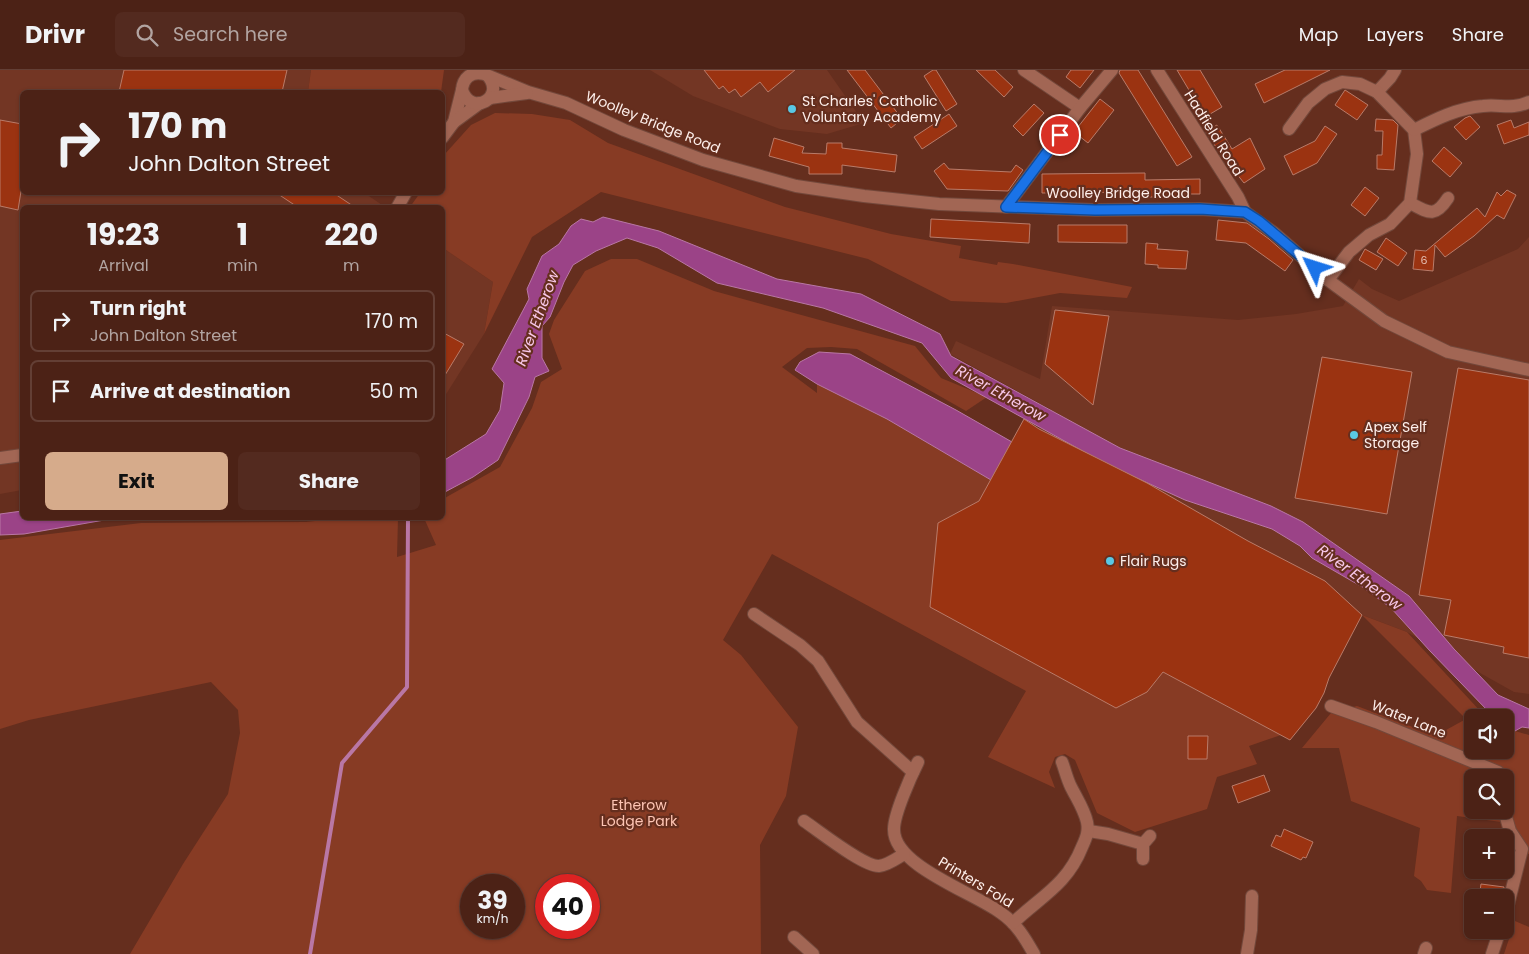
<!DOCTYPE html>
<meta charset="utf-8">
<style>
:root{--surface:#4c2216;--page:#532a1f;--text:#f1f3f6;--muted:#b2a4a1;--line:#633f35;--accent:#d6ab8b}
body{margin:0;font-family:Poppins,sans-serif;background:var(--page);color:var(--text);height:100vh;display:flex;flex-direction:column;font-size:19px;white-space:nowrap}
*{box-sizing:border-box;margin:0}
p{font-size:16px;color:var(--muted)}
.icon{flex:none;width:28px;height:28px;fill:none;stroke:currentColor;stroke-width:2;stroke-linecap:round;stroke-linejoin:round}
.map{position:relative;flex:1;overflow:hidden}
.panel{position:absolute;left:20px;top:135px;width:425px;height:315px;display:flex;flex-direction:column;background:var(--surface);border-radius:8px;box-shadow:0 1px 4px #0004,0 0 0 1px var(--line)}
.panel>*{flex:none}
.banner{position:absolute;left:20px;top:20px;width:425px;height:105px;border-radius:8px;box-shadow:0 1px 4px #0004,0 0 0 1px var(--line);background:#4c2216;color:var(--text);overflow:hidden}
.buttons{position:absolute;left:1464px;top:639px;display:grid;gap:10px}
.buttons a{display:grid;place-items:center;width:50px;height:50px;border-radius:8px;background:var(--surface);box-shadow:0 1px 4px #0004,0 0 0 1px var(--line);font-size:25px}
.speed{position:absolute;left:460px;top:804px;display:flex;gap:10px;font-size:25px;font-weight:700;text-align:center}
.speed>*{display:grid;place-content:center;width:65px;height:65px;border-radius:50%;background:var(--surface);box-shadow:0 1px 4px #0004,0 0 0 1px var(--line);line-height:1}
.speed small{font-size:12px;font-weight:400}
.speed .limit{border:8px solid #d22;background:#fff;color:#111}
.pin{position:absolute;display:grid;place-items:center;width:42px;height:42px;color:#fff;margin:-21px;border:2px solid #fff;border-radius:50%;box-shadow:0 1px 5px #0007}
.me{position:absolute;width:55px;margin:-28px;rotate:311deg;stroke-linejoin:round;filter:drop-shadow(0 0 4px #0008)}
.turn{display:flex;align-items:center;gap:18px;height:105px;padding:0 25px;font-size:22px}
.turn .icon{width:65px;height:65px;stroke-width:2.5}
.turn b{display:block;font-size:35px;line-height:42px}
.eta{display:flex;justify-content:space-evenly;align-items:center;height:85px;text-align:center}
.eta b{font-size:30px;font-weight:700;line-height:35px}
.button{display:flex;gap:10px;margin-top:auto;padding:10px 25px}
.button a{flex:1;height:58px;border-radius:8px;background:var(--accent);color:#111;font-size:20px;font-weight:700;line-height:58px;text-align:center}
.button a+a{background:var(--page);color:var(--text)}
ul{padding:0;list-style:none}
li{display:flex;align-items:center;gap:15px;height:62px;margin:0 10px 8px;padding:0 15px;border:2px solid var(--line);border-radius:8px}
li div{flex:1}
li b{display:block;font-size:19px}
li em{font-style:normal}
header{display:flex;align-items:center;gap:30px;box-sizing:border-box;height:70px;padding:0 25px;background:var(--surface);border-bottom:1px solid var(--line)}
header strong{font-size:24px}
nav{display:flex;gap:28px;margin-inline-start:auto;font-size:18px}
.search{width:350px;height:45px;background:var(--page);display:flex;align-items:center;gap:12px;box-sizing:border-box;padding:0 18px;border-radius:8px;color:var(--muted);font-size:19px}
.map>svg:first-child{display:block}
</style>
<header>
<strong>Drivr</strong>
<div class="search"><svg class="icon" aria-label="search" viewBox="0 0 24 24"><circle cx="10" cy="10" r="6"/><path d="M15 15l6 6"/></svg>Search here</div>
<nav><a>Map</a><a>Layers</a><a>Share</a></nav>
</header>
<div class="map">
<svg width="1529" height="884" viewBox="0 0 1529 884">
<rect width="100%" height="100%" fill="#652e1e"/>
<g fill="#733624">
<path d="M0 0H311L308 22H22V122H363L385 137 22 138V420L0 424Z"/>
<path d="M650 0H827L864 53 827 64 780 59 693 26Z"/>
<path d="M1529 167V624L1514 622 1407 562 1362 545 1329 608 1324 623 1317 638 1290 670 1163 602 1147 622 1116 638 979 431 1024 349 1039 359 1050 339 950 284 956 271 1040 309 1052 236 1238 250 1296 244 1343 236 1359 209 1372 219 1399 231 1518 179Z"/>
<path d="M443 178 493 212 484 264 443 329Z"/>
</g>
<g fill="#873b24" fill-rule="evenodd">
<path d="M311 0H444L441 22H308Z"/>
<path d="M495 43 532 44 570 50 608 73 785 137 891 164 961 176 959 188 997 195 998 192 1013 194 1132 217 1127 228 1060 223 1006 233 951 231 868 189 601 122 532 167 484 264 493 212 443 178 442 138 410 137 420 123 442 122 443 88 444 85 471 55Z"/>
<path d="M611 189H637L714 221 915 276 941 308 987 327 966 341 857 279 831 277 807 278 782 297 817 323V314L887 349 991 410 1004 420 945 524 1147 622 1163 602 1281 665 1249 676 1257 694 1217 707 1207 739 1135 762 1097 743 1075 690 1065 684 1055 687 1049 702 1055 718 988 687 1026 621 772 484 723 570 741 585 798 657 786 726 760 775 761 884H130L183 794 228 724 240 663 238 640 211 612 29 650 0 659V470L141 453 306 452 341 448H398L397 487 436 475 424 448H442L443 429 500 397 532 338 541 312 562 299 549 264 554 250 585 201ZM471 815H514V858H471ZM546 815H589V858H546Z"/>
<path d="M1362 545 1407 562 1482 643 1491 647 1472 648V680H1505V655L1515 661 1529 665V784L1511 780 1501 752 1457 746 1451 823 1427 820 1421 811 1414 806 1420 758 1351 731 1339 678H1302L1331 643 1357 636 1426 662 1446 660 1466 649ZM1472 708H1505V740H1472Z"/>
<path d="M1515 851 1529 857V884H1504Z"/>
</g>
<g fill="#9b4387" stroke="#b977a5">
<path d="M603 147 659 161 777 209 861 224 940 264 951 286 1120 378 1271 436 1303 452 1409 526 1454 579 1498 625 1529 639V658L1522 657 1515 661 1511 652 1505 649V648L1501 647 1488 641 1430 581 1391 538 1364 518 1312 488 1300 476 1272 459 1185 430 1106 394 951 308 922 273 823 238 717 213 658 178 627 168 596 181 573 195 564 212 550 247 542 256V288L549 301 535 307 529 327 498 390 473 407 443 423V391L486 364 500 340 504 313 492 299 529 229 527 219 542 186 559 174 571 156 581 149 593 152Z"/>
<path d="M819 282 850 284 956 340 1012 372 991 410 887 349 817 314 795 300 800 292Z"/>
<path d="M22 441V448H116L24 464 0 465V444Z"/>
</g>
<g fill="none" stroke-linecap="round" stroke-linejoin="round">
<path stroke="#b977a5" stroke-width="4" d="M310 884 342 693 407 617 408 448"/>
</g>
<g fill="#9b3311" stroke="#b97b69">
<path d="M124 0H287L282 22H119Z"/>
<path d="M704 0H795L768 22 760 12 741 27 735 19 729 23 723 16 719 19Z"/>
<path d="M847 0H865L902 49 891 58Z"/>
<path d="M933 0H936L957 34 946 41 924 6Z"/>
<path d="M976 0H995L1013 17 1004 27Z"/>
<path d="M1071 0H1094L1080 18 1066 7Z"/>
<path d="M1120 0H1138L1192 87 1177 96 1119 3Z"/>
<path d="M1177 0H1200L1222 37 1205 47Z"/>
<path d="M1285 0H1330L1264 33 1255 14Z"/>
<path d="M1345 20 1368 35 1357 50 1335 35Z"/>
<path d="M1100 29 1114 40 1088 73 1074 62Z"/>
<path d="M1034 34 1044 43 1023 66 1013 56Z"/>
<path d="M949 44 957 56 922 79 914 67Z"/>
<path d="M1470 46 1480 57 1466 70 1454 57 1465 48Z"/>
<path d="M1376 49 1393 50 1398 55 1394 100 1377 99V85H1382L1383 61H1375Z"/>
<path d="M0 50 22 54V115L18 140 0 136Z"/>
<path d="M1511 50 1514 58 1529 52V65L1504 74 1497 55Z"/>
<path d="M1217 55 1232 79 1250 68 1265 99 1244 113 1220 83 1206 62Z"/>
<path d="M1325 56 1337 64 1317 93 1293 105 1284 86 1315 71Z"/>
<path d="M774 68 804 77 802 83 826 84 827 73H842V78L897 85 895 102 842 95V104H809V97L769 86Z"/>
<path d="M1444 77 1462 93 1450 107 1432 91Z"/>
<path d="M944 93 949 99 1011 102 1016 95 1023 100 1008 121 947 119 934 101Z"/>
<path d="M1145 103V110L1200 109V124H1179V127H1148V122L1042 123V104Z"/>
<path d="M1365 117 1379 128 1365 146 1351 135Z"/>
<path d="M1507 120 1516 125 1504 149 1497 145 1474 166 1445 187 1435 175 1433 201 1413 199 1415 180 1426 181 1477 138 1485 147 1497 122 1501 126Z"/>
<path d="M275 122H332L356 138H299Z"/>
<path d="M931 149 1030 154 1029 173 930 167Z"/>
<path d="M1218 150 1247 153 1269 169 1293 190 1285 201 1246 173 1216 170Z"/>
<path d="M1058 155H1127V173L1058 172Z"/>
<path d="M1386 168 1407 183 1398 196 1377 182Z"/>
<path d="M1146 173 1158 174 1157 179 1188 181 1186 199 1158 198V195L1145 194Z"/>
<path d="M1365 179 1383 189 1376 200 1359 190Z"/>
<path d="M1055 240 1109 246 1093 335 1045 294Z"/>
<path d="M442 262 464 274 442 310Z"/>
<path d="M1322 287 1412 302 1387 444 1295 428Z"/>
<path d="M1458 298 1529 310V588L1503 583 1504 577 1444 565 1451 530 1419 525Z"/>
<path d="M1024 349 1039 359 1147 413 1248 471 1325 511 1362 545 1329 608 1324 623 1316 638 1290 670 1163 602 1147 622 1116 638 930 537 938 453 979 431Z"/>
<path d="M1188 666H1208L1207 689H1188Z"/>
<path d="M1264 705 1270 721 1238 733 1232 716Z"/>
<path d="M1284 759 1313 772 1306 788 1303 787 1301 790 1271 776 1276 765 1281 767Z"/>
<path d="M1481 814 1504 817 1502 828H1479Z"/>
</g>
<g fill="none" stroke-linecap="round" stroke-linejoin="round">
<g stroke="#73483b" stroke-width="14">
<g id="minor">
<path d="M1024 0 1080 38"/>
<path d="M1377 22 1390 8 1395 0"/>
<path d="M454 52 462 20"/>
<path d="M1289 59 1308 33 1325 19 1342 12 1360 14 1377 22 1414 60 1417 84 1410 133 1390 154 1369 165 1349 182 1328 210"/>
<path d="M1414 60C1436 49 1458 38 1483 36 1501 34 1511 40 1529 32"/>
<path d="M442 68 454 52 480 33"/>
<path d="M1410 133C1429 143 1435 148 1448 128"/>
<path d="M1006 137 1080 38 1112 0"/>
<path d="M397 138 406 122"/>
<path d="M0 388 22 385"/>
<path d="M754 544 800 575 818 591 857 652 913 702"/>
<path d="M1331 636 1376 652 1498 702V708"/>
<path d="M918 692C911 706 894 744 894 759 893 796 975 823 1001 843 1016 853 1025 868 1034 884"/>
<path d="M1504 740 1510 761 1522 779 1505 847"/>
<path d="M804 751C819 761 864 797 879 796 888 795 897 788 904 784"/>
<path d="M1089 761 1108 764 1143 774 1150 766"/>
<path d="M1143 789V774"/>
<path d="M1013 853C1040 827 1067 815 1082 777 1086 768 1089 762 1087 752 1084 739 1077 729 1071 717 1067 709 1065 700 1062 692"/>
<path d="M794 867 813 884"/>
<path d="M1247 884 1251 860 1252 826"/>
<path d="M1424 884 1426 878"/>
<path d="M1492 884 1500 860"/>
</g>
</g>
<g stroke="#73483b" stroke-width="14">
<g id="tertiary">
<path d="M1157 0 1238 127 1245 142"/>
<path d="M488 6C506 28 471 47 462 20 463 8 471 1 484 4L528 22 566 33 624 60 703 90 796 116 864 126 939 134 1095 140 1200 139 1245 142 1274 163 1328 210 1384 251 1448 282 1529 300"/>
<path d="M490 28 527 23"/>
</g>
</g>
<use href="#minor" stroke="#a26654" stroke-width="12"/>
<use href="#tertiary" stroke="#a26654" stroke-width="12"/>
</g>
<g fill="none" stroke-linecap="round" stroke-linejoin="round">
<g stroke="#114b97" stroke-width="12">
<path id="route" d="M1060 65 1006 137 1095 140 1200 139 1245 142 1259 151 1315 198"/>
</g>
<use href="#route" stroke="#1a73e8" stroke-width="9"/>
</g>
<g fill="#59c8e4" stroke="#652e1e" stroke-width="2">
<circle cx="792" cy="39" r="5"/>
<circle cx="1354" cy="365" r="5"/>
<circle cx="1110" cy="491" r="5"/>
</g>
<g text-anchor="middle" dominant-baseline="central" stroke-width="4.5" stroke-linejoin="round" paint-order="stroke">
<g font-size="11" fill="#e5c0b4">
<text x="1424" y="190">6</text>
</g>
<g font-size="14" fill="#feefeb" stroke="#652e1e" text-anchor="start">
<text x="802" y="31">St Charles' Catholic<tspan x="802" dy="16">Voluntary Academy</tspan></text>
<text x="1364" y="357">Apex Self<tspan x="1364" dy="16">Storage</tspan></text>
<text x="1120" y="491">Flair Rugs</text>
</g>
<g font-size="14" fill="#feefeb" stroke="#652e1e">
<text transform="translate(653 52) rotate(22)">Woolley Bridge Road</text>
<text transform="translate(1214 63) rotate(58)">Hadfield Road</text>
<text x="1118" y="123">Woolley Bridge Road</text>
<text transform="translate(1409 649) rotate(22)">Water Lane</text>
<text transform="translate(976 812) rotate(31)">Printers Fold</text>
</g>
<g font-size="14" fill="#fec5b4" stroke="#652e1e">
<text x="639" y="735">Etherow<tspan x="639" dy="16">Lodge Park</tspan></text>
</g>
<g font-size="15" font-style="italic" fill="#f8c8ea" stroke="#652e1e">
<text transform="translate(537 248) rotate(-70)">River Etherow</text>
<text transform="translate(1001 323) rotate(29)">River Etherow</text>
<text transform="translate(1360 507) rotate(36)">River Etherow</text>
</g>
</g>
</svg>
<div class="buttons">
<a><svg class="icon" aria-label="sound" viewBox="0 0 24 24"><path d="M4 9h4l5-4v14l-5-4H4zM17 9q2 3 0 6"/></svg></a>
<a><svg class="icon" aria-label="search" viewBox="0 0 24 24"><circle cx="10" cy="10" r="6"/><path d="M15 15l6 6"/></svg></a>
<a>+</a>
<a>−</a>
</div>
<div class="speed"><div>39<small>km/h</small></div><div class="limit">40</div></div>
<div class="pin" style="left:1060px;top:65px;background:#d93025"><svg class="icon" aria-label="arrive" viewBox="0 0 24 24"><path d="M6 21V4h12l-3 4 3 4H6"/></svg></div>
<svg class="me" style="left:1315px;top:198px" viewBox="-20 -20 40 40"><path d="M0-17L14 15 0 8-14 15z" fill="#1a73e8" stroke="#fff" stroke-width="4"/></svg>
<div class="banner">
<div class="turn"><svg class="icon" aria-label="right" viewBox="0 0 24 24"><path d="M7 20v-9h11M14 6l5 5-5 5"/></svg><div><b>170 m</b>John Dalton Street</div></div>
</div>
<section class="panel">
<div class="eta">
<div><b>19:23</b><p>Arrival</p></div>
<div><b>1</b><p>min</p></div>
<div><b>220</b><p>m</p></div>
</div>
<ul>
<li><svg class="icon" aria-label="right" viewBox="0 0 24 24"><path d="M7 20v-9h11M14 6l5 5-5 5"/></svg><div><b>Turn right</b><p>John Dalton Street</p></div><em>170 m</em></li>
<li><svg class="icon" aria-label="arrive" viewBox="0 0 24 24"><path d="M6 21V4h12l-3 4 3 4H6"/></svg><div><b>Arrive at destination</b></div><em>50 m</em></li>
</ul>
<div class="button"><a>Exit</a><a>Share</a></div>
</section>
</div>
